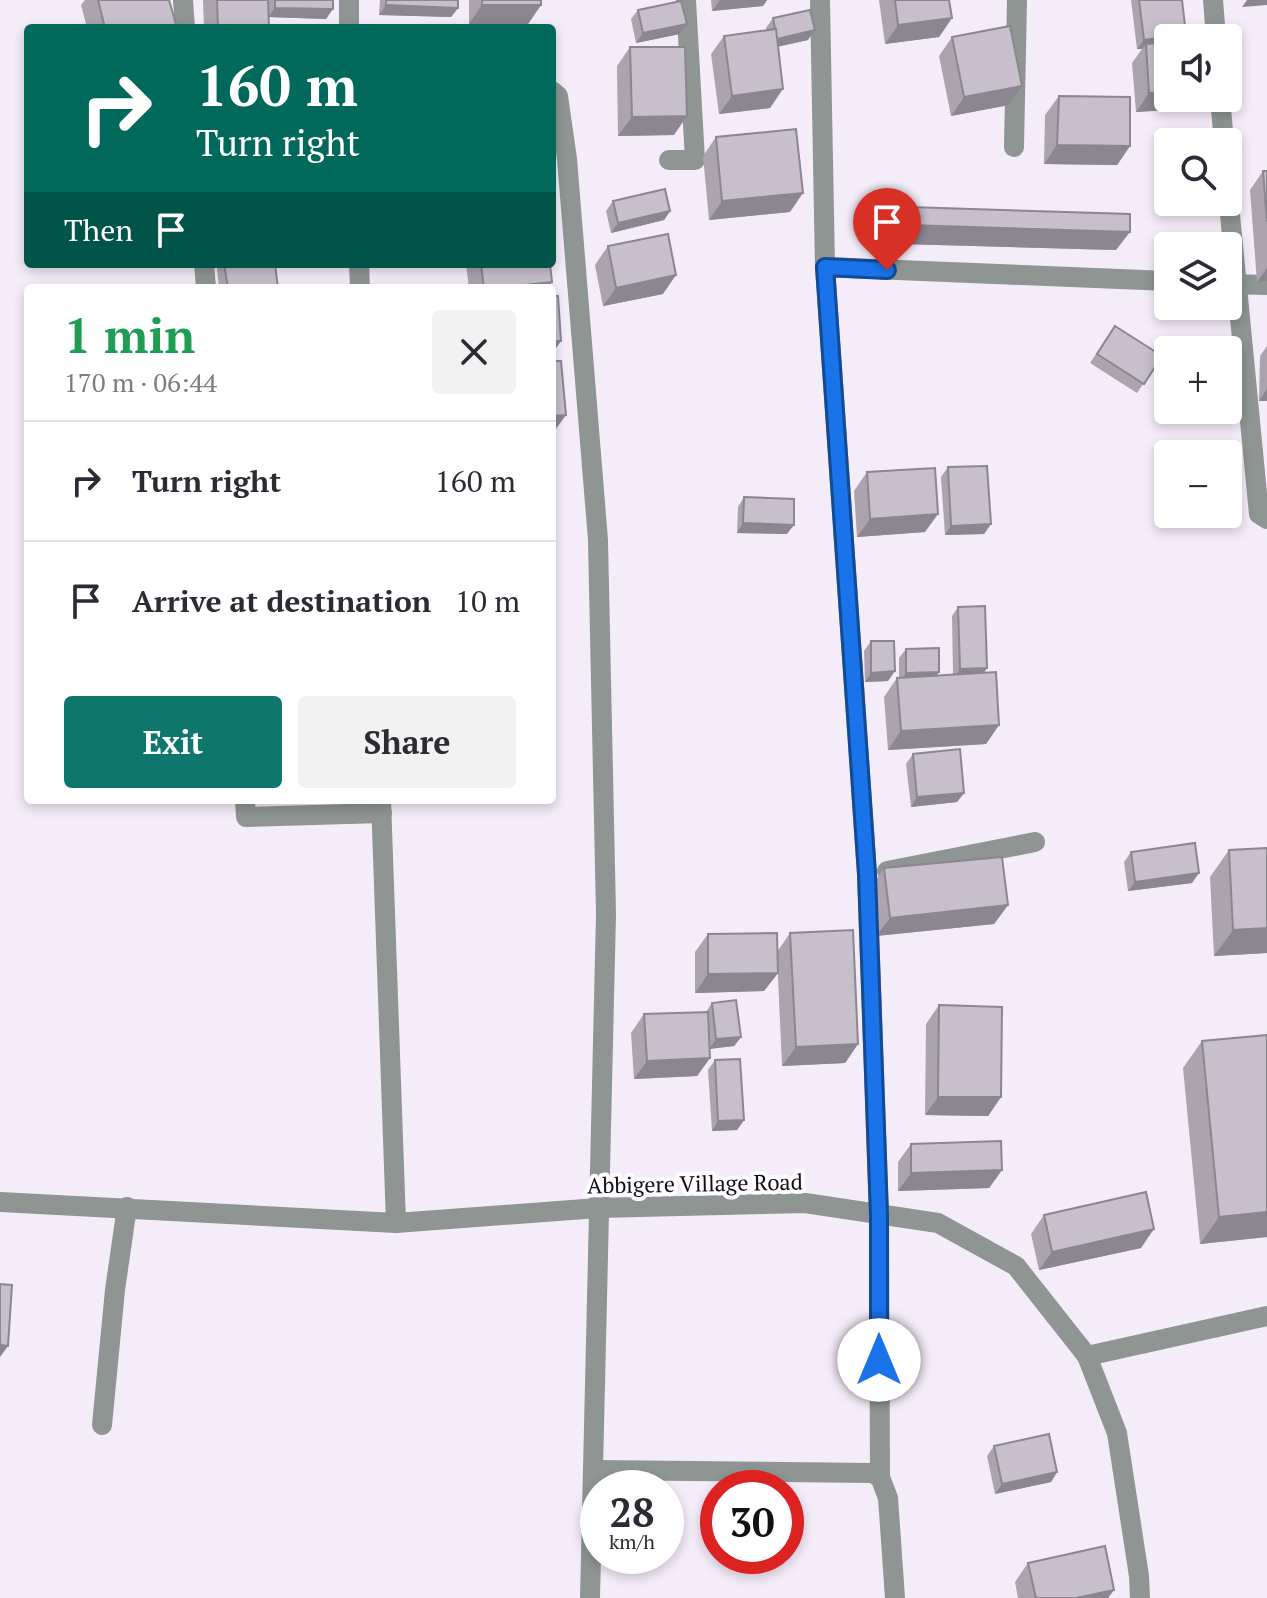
<!DOCTYPE html>
<meta charset="utf-8">
<style>
:root{--surface:#fff;--page:#f2f2f3;--text:#2b2b33;--muted:#7c7c81;--line:#e1e1e2;--accent:#0f766e}
body{margin:0;font-family:"PT Serif",serif;background:var(--page);color:var(--text);height:100vh;display:flex;flex-direction:column;font-size:30px;white-space:nowrap}
*{box-sizing:border-box;margin:0}
p{font-size:26px;color:var(--muted)}
.icon{flex:none;width:44px;height:44px;fill:none;stroke:currentColor;stroke-width:2;stroke-linecap:round;stroke-linejoin:round}
.map{position:relative;flex:1;overflow:hidden}
.panel{position:absolute;left:24px;top:284px;width:532px;height:520px;display:flex;flex-direction:column;background:var(--surface);border-radius:8px;box-shadow:0 4px 12px #0003}
.panel>*{flex:none}
.top-card{position:absolute;left:24px;top:24px;width:532px;height:244px;border-radius:8px;box-shadow:0 4px 12px #0003;background:#00695c;color:#fff;overflow:hidden}
.buttons{position:absolute;left:1154px;top:24px;display:grid;gap:16px}
.buttons a{display:grid;place-items:center;width:88px;height:88px;border-radius:8px;background:var(--surface);box-shadow:0 4px 12px #0003;font-size:40px}
.speed{position:absolute;left:580px;top:1470px;display:flex;gap:16px;font-size:40px;font-weight:700;text-align:center}
.speed>*{display:grid;place-content:center;width:104px;height:104px;border-radius:50%;background:var(--surface);box-shadow:0 4px 12px #0003;line-height:1}
.speed small{font-size:20px;font-weight:400}
.speed .limit{border:12px solid #d22;background:#fff;color:#111}
.pin{position:absolute;display:grid;place-items:center;width:68px;height:68px;color:#fff;margin:-82px -34px;border-radius:50% 50% 50% 0;rotate:-45deg;box-shadow:0 0 8px #0007}
.pin .icon{rotate:45deg}
.me{position:absolute;width:88px;margin:-44px;rotate:0deg;stroke-linejoin:round;filter:drop-shadow(0 0 6px #0008)}
.turn{display:flex;align-items:center;gap:28px;height:168px;padding:0 40px;font-size:36px}
.turn .icon{width:104px;height:104px;stroke-width:2.5}
.turn b{display:block;font-size:56px;line-height:68px}
.then{display:flex;align-items:center;height:76px;padding:0 40px;background:#0003;gap:16px;font-size:30px}
.round{display:grid;place-items:center;flex:none;width:84px;height:84px;border-radius:8px;background:var(--page)}
.overview{display:flex;align-items:center;justify-content:space-between;height:136px;padding:0 40px}
h1{font-size:48px;font-weight:700;line-height:60px;color:#1e9e55}
.action{display:flex;gap:16px;margin-top:auto;padding:16px 40px}
.action a{flex:1;height:92px;border-radius:8px;background:var(--accent);color:#fff;font-size:32px;font-weight:700;line-height:92px;text-align:center}
.action a+a{background:var(--page);color:var(--text)}
ul{padding:0;list-style:none}
li{display:flex;align-items:center;gap:24px;height:120px;padding:0 40px;border-top:2px solid var(--line)}
li div{flex:1}
li b{display:block;font-size:30px}
li em{font-style:normal}
.map>svg:first-child{display:block}
</style>
<div class="map">
<svg width="1267" height="1598" viewBox="0 0 1267 1598">
<rect width="100%" height="100%" fill="#f4ecf9"/>
<g fill="none" stroke-linecap="round" stroke-linejoin="round">
<g stroke="#8e9592" stroke-width="20">
<path d="M183 0 185 28"/>
<path d="M820 0 825 267 867 874 879 1215 880 1477"/>
<path d="M1213 0 1216 38"/>
<path d="M349 28V0"/>
<path d="M552 91 558 96 567 159 598 540 606 914 590 1598"/>
<path d="M1220 98 1224 142"/>
<path d="M1014 147 1017 0"/>
<path d="M669 160H695L686 0"/>
<path d="M1228 194 1259 514 1267 519"/>
<path d="M204 264 206 288"/>
<path d="M359 264 360 288"/>
<path d="M825 267 1168 281"/>
<path d="M1228 284 1267 285"/>
<path d="M245 800 246 817 382 813"/>
<path d="M381 800 396 1223"/>
<path d="M887 871 1035 842"/>
<path d="M0 1202 396 1223 598 1208 805 1203 938 1223 1016 1266 1087 1356 1117 1433 1139 1576 1140 1598"/>
<path d="M1087 1356 1267 1316"/>
<path d="M102 1425 115 1290 127 1207"/>
<path d="M594 1470 872 1473 880 1477 888 1498 895 1598"/>
</g>
</g>
<g fill="#aba4af">
<path d="M85 0H169L177 28H87L81 5Z"/>
<path d="M203 0H333L326 19 268 17 269 28H204Z"/>
<path d="M380 0H458V8L451 17 379 15Z"/>
<path d="M469 0H541V5L528 24H469Z"/>
<path d="M711 0H767L763 6 712 11Z"/>
<path d="M879 0H949L952 18 939 37 885 44Z"/>
<path d="M1131 0H1182L1186 34 1184 38H1168L1184 109 1136 112 1132 63 1142 49H1137Z"/>
<path d="M638 10 687 24 680 34 636 43 631 19Z"/>
<path d="M773 18 808 40 778 47 770 108 719 114 711 54 724 36 766 30V28Z"/>
<path d="M952 37 1009 105 951 116 939 56Z"/>
<path d="M630 47 674 135 618 136 617 66Z"/>
<path d="M1059 96 1130 146 1117 165 1044 164 1045 115Z"/>
<path d="M716 137 790 212 709 220 703 156Z"/>
<path d="M1263 171H1267V281L1257 282 1250 190Z"/>
<path d="M613 201 670 211 664 220 611 233 606 211Z"/>
<path d="M878 206 1116 250 865 243V225Z"/>
<path d="M608 246 663 294 603 306 595 265Z"/>
<path d="M220 264H275L278 288H219L217 269Z"/>
<path d="M466 264H550L552 282 547 288H469Z"/>
<path d="M1115 326 1162 356 1137 393 1090 363Z"/>
<path d="M1267 346V401H1259L1260 356Z"/>
<path d="M948 467 991 524 984 534 945 535 941 477Z"/>
<path d="M867 472 925 532 857 537 854 491Z"/>
<path d="M744 497 787 534 737 533 738 507Z"/>
<path d="M958 607 984 673 999 725 986 744 888 750 884 697 897 678H899V658L906 649 937 676 953 675 952 616Z"/>
<path d="M871 641 888 681 865 682 864 651Z"/>
<path d="M913 754 964 793 957 802 911 807 906 764Z"/>
<path d="M1267 848V953L1214 956 1210 877 1229 850Z"/>
<path d="M1131 852 1192 883 1128 891 1124 862Z"/>
<path d="M884 868 1008 905 994 924 876 936 871 887Z"/>
<path d="M790 933 858 1044 845 1063 782 1066 777 955 778 973 764 991 695 993V952L708 934 777 952Z"/>
<path d="M712 1003 741 1037 734 1046 709 1049 710 1058 697 1076 634 1079 631 1033 644 1014 706 1012Z"/>
<path d="M939 1005 1001 1097 988 1116 925 1115 926 1024Z"/>
<path d="M1267 1035V1237L1200 1244 1183 1068 1202 1041Z"/>
<path d="M715 1060 744 1120 737 1130 712 1131 708 1070Z"/>
<path d="M911 1144 1002 1170 989 1188 898 1191V1162Z"/>
<path d="M1044 1215 1141 1248 1039 1270 1031 1234Z"/>
<path d="M994 1446 1057 1472 1051 1482 995 1494 987 1456Z"/>
<path d="M1028 1563 1114 1590 1108 1598H1018L1015 1582Z"/>
</g>
<g fill="#8b868f">
<path d="M720 0H767L763 6 712 11Z"/>
<path d="M1247 0H1267V5L1242 7Z"/>
<path d="M386 5 458 8 451 17 379 15Z"/>
<path d="M482 5H541L528 24H469Z"/>
<path d="M275 8 333 9 326 19 268 17Z"/>
<path d="M952 18 939 37 885 44 898 25Z"/>
<path d="M687 24 680 34 636 43 643 33Z"/>
<path d="M815 30 808 40 770 48 777 39Z"/>
<path d="M1186 34 1184 38H1168V45L1146 44 1142 49H1137L1144 40Z"/>
<path d="M1022 86 1009 105 951 116 964 97Z"/>
<path d="M783 89 770 108 719 114 732 96Z"/>
<path d="M1168 92V98H1191L1184 109 1136 112 1149 93Z"/>
<path d="M687 116 674 135 618 136 632 117Z"/>
<path d="M1057 145 1130 146 1117 165 1044 164Z"/>
<path d="M803 193 790 212 709 220 722 201Z"/>
<path d="M670 211 664 220 611 233 618 223Z"/>
<path d="M878 224 1130 232 1116 250 865 243Z"/>
<path d="M1267 268V281L1257 282Z"/>
<path d="M676 275 663 294 603 306 616 288Z"/>
<path d="M552 282 547 288H499Z"/>
<path d="M552 341H561L552 354Z"/>
<path d="M1267 389V401H1259Z"/>
<path d="M566 415 553 433H552V416Z"/>
<path d="M938 514 925 532 857 537 870 519Z"/>
<path d="M743 523 794 525 787 534 737 533Z"/>
<path d="M991 524 984 534 945 535 951 526Z"/>
<path d="M987 668 981 678 953 679 960 669Z"/>
<path d="M895 671 888 681 865 682 871 673Z"/>
<path d="M939 672 932 682 899 683 906 673Z"/>
<path d="M999 725 986 744 888 750 901 731Z"/>
<path d="M964 793 957 802 911 807 917 797Z"/>
<path d="M1199 873 1192 883 1128 891 1135 882Z"/>
<path d="M1008 905 994 924 876 936 890 918Z"/>
<path d="M1267 928V953L1214 956 1233 930Z"/>
<path d="M778 973 764 991 695 993 708 974Z"/>
<path d="M741 1037 734 1046 709 1049 716 1039Z"/>
<path d="M858 1044 845 1063 782 1066 796 1047Z"/>
<path d="M710 1058 697 1076 634 1079 647 1061Z"/>
<path d="M938 1097H1001L988 1116 925 1115Z"/>
<path d="M744 1120 737 1130 712 1131 718 1121Z"/>
<path d="M1002 1170 989 1188 898 1191 911 1173Z"/>
<path d="M1267 1212V1237L1200 1244 1219 1217Z"/>
<path d="M1154 1229 1141 1248 1039 1270 1052 1252Z"/>
<path d="M0 1345 8 1346 0 1357Z"/>
<path d="M1057 1472 1051 1482 995 1494 1002 1484Z"/>
<path d="M1114 1590 1108 1598H1076Z"/>
</g>
<g fill="#c7bfcc" stroke="#8b868f" stroke-width="2">
<path d="M98 0H169L177 28H105Z"/>
<path d="M217 0H268L269 28H218Z"/>
<path d="M275 0H333V9L275 8Z"/>
<path d="M386 0H458V8L386 5Z"/>
<rect x="482" y="0" width="59" height="5"/>
<path d="M895 0H949L952 18 898 25Z"/>
<path d="M1139 0H1182L1186 34 1144 40Z"/>
<path d="M681 1 687 24 643 33 638 10Z"/>
<path d="M810 10 815 30 777 39 773 18Z"/>
<path d="M308 26V28H274Z"/>
<path d="M1010 26 1022 86 964 97 952 37Z"/>
<path d="M776 29 783 89 732 96 724 36Z"/>
<path d="M1168 42V92L1149 93 1146 44Z"/>
<path d="M630 47H685L687 116 632 117Z"/>
<path d="M1059 96 1130 97V146L1057 145Z"/>
<path d="M796 129 803 193 722 201 716 137Z"/>
<path d="M1263 171H1267V222Z"/>
<path d="M665 189 670 211 618 223 613 201Z"/>
<path d="M878 206 1130 214V232L878 224Z"/>
<path d="M668 234 676 275 616 288 608 246Z"/>
<path d="M224 264H275L278 288H228Z"/>
<path d="M481 264H550L552 282 499 288H484Z"/>
<path d="M552 296H558L561 341H552Z"/>
<path d="M1115 326 1162 356 1144 384 1097 354Z"/>
<path d="M552 361H561L566 415 552 416Z"/>
<path d="M987 466 991 524 951 526 948 467Z"/>
<path d="M935 468 938 514 870 519 867 472Z"/>
<path d="M744 497 794 499V525L743 523Z"/>
<path d="M985 606 987 668 960 669 958 607Z"/>
<path d="M871 641H894L895 671 871 673Z"/>
<path d="M939 648V672L906 673V649Z"/>
<path d="M996 672 999 725 901 731 897 678Z"/>
<path d="M960 749 964 793 917 797 913 754Z"/>
<path d="M1195 843 1199 873 1135 882 1131 852Z"/>
<path d="M1267 848V928L1233 930 1229 850Z"/>
<path d="M1002 857 1008 905 890 918 884 868Z"/>
<path d="M853 930 858 1044 796 1047 790 933Z"/>
<path d="M777 933 778 973 708 974V934Z"/>
<path d="M736 1000 741 1037 716 1039 712 1003Z"/>
<path d="M939 1005 1002 1007 1001 1097H938Z"/>
<path d="M708 1012 710 1058 647 1061 644 1014Z"/>
<path d="M1267 1035V1212L1219 1217 1202 1041Z"/>
<path d="M740 1059 744 1120 718 1121 715 1060Z"/>
<path d="M1001 1141 1002 1170 911 1173V1144Z"/>
<path d="M1146 1192 1154 1229 1052 1252 1044 1215Z"/>
<path d="M0 1284 12 1285 8 1346 0 1345Z"/>
<path d="M1049 1434 1057 1472 1002 1484 994 1446Z"/>
<path d="M1105 1546 1114 1590 1076 1598H1036L1028 1563Z"/>
</g>
<g fill="none" stroke-linecap="round" stroke-linejoin="round">
<g stroke="#114b97" stroke-width="20">
<path id="route" d="M879 1360V1215L867 874 825 267 887 270"/>
</g>
<use href="#route" stroke="#1a73e8" stroke-width="14"/>
</g>
<g text-anchor="middle" dominant-baseline="central" stroke-width="8" stroke-linejoin="round" paint-order="stroke">
<g font-size="22" fill="#131015" stroke="#fdfcff">
<text transform="translate(695 1183) rotate(-1)">Abbigere Village Road</text>
</g>
</g>
</svg>
<div class="buttons">
<a><svg class="icon" aria-label="sound" viewBox="0 0 24 24"><path d="M4 9h4l5-4v14l-5-4H4zM17 9q2 3 0 6"/></svg></a>
<a><svg class="icon" aria-label="search" viewBox="0 0 24 24"><circle cx="10" cy="10" r="6"/><path d="M15 15l6 6"/></svg></a>
<a><svg class="icon" aria-label="layers" viewBox="0 0 24 24"><path d="M12 4l9 5-9 5-9-5zM3 14l9 5 9-5"/></svg></a>
<a>+</a>
<a>−</a>
</div>
<div class="speed"><div>28<small>km/h</small></div><div class="limit">30</div></div>
<div class="pin" style="left:887px;top:270px;background:#d93025"><svg class="icon" aria-label="arrive" viewBox="0 0 24 24"><path d="M6 21V4h12l-3 4 3 4H6"/></svg></div>
<svg class="me" style="left:879px;top:1360px" viewBox="-20 -20 40 40"><circle r="19" fill="#fff"/><path d="M0-13L10 11 0 6-10 11z" fill="#1a73e8"/></svg>
<div class="top-card">
<div class="turn"><svg class="icon" aria-label="right" viewBox="0 0 24 24"><path d="M7 20v-9h11M14 6l5 5-5 5"/></svg><div><b>160 m</b>Turn right</div></div>
<div class="then">Then<svg class="icon" aria-label="arrive" viewBox="0 0 24 24"><path d="M6 21V4h12l-3 4 3 4H6"/></svg></div>
</div>
<section class="panel">
<div class="overview"><div><h1>1 min</h1><p>170 m · 06:44</p></div><a class="round"><svg class="icon" aria-label="close" viewBox="0 0 24 24"><path d="M6 6l12 12M18 6L6 18"/></svg></a></div>
<ul>
<li><svg class="icon" aria-label="right" viewBox="0 0 24 24"><path d="M7 20v-9h11M14 6l5 5-5 5"/></svg><div><b>Turn right</b></div><em>160 m</em></li>
<li><svg class="icon" aria-label="arrive" viewBox="0 0 24 24"><path d="M6 21V4h12l-3 4 3 4H6"/></svg><div><b>Arrive at destination</b></div><em>10 m</em></li>
</ul>
<div class="action"><a>Exit</a><a>Share</a></div>
</section>
</div>
